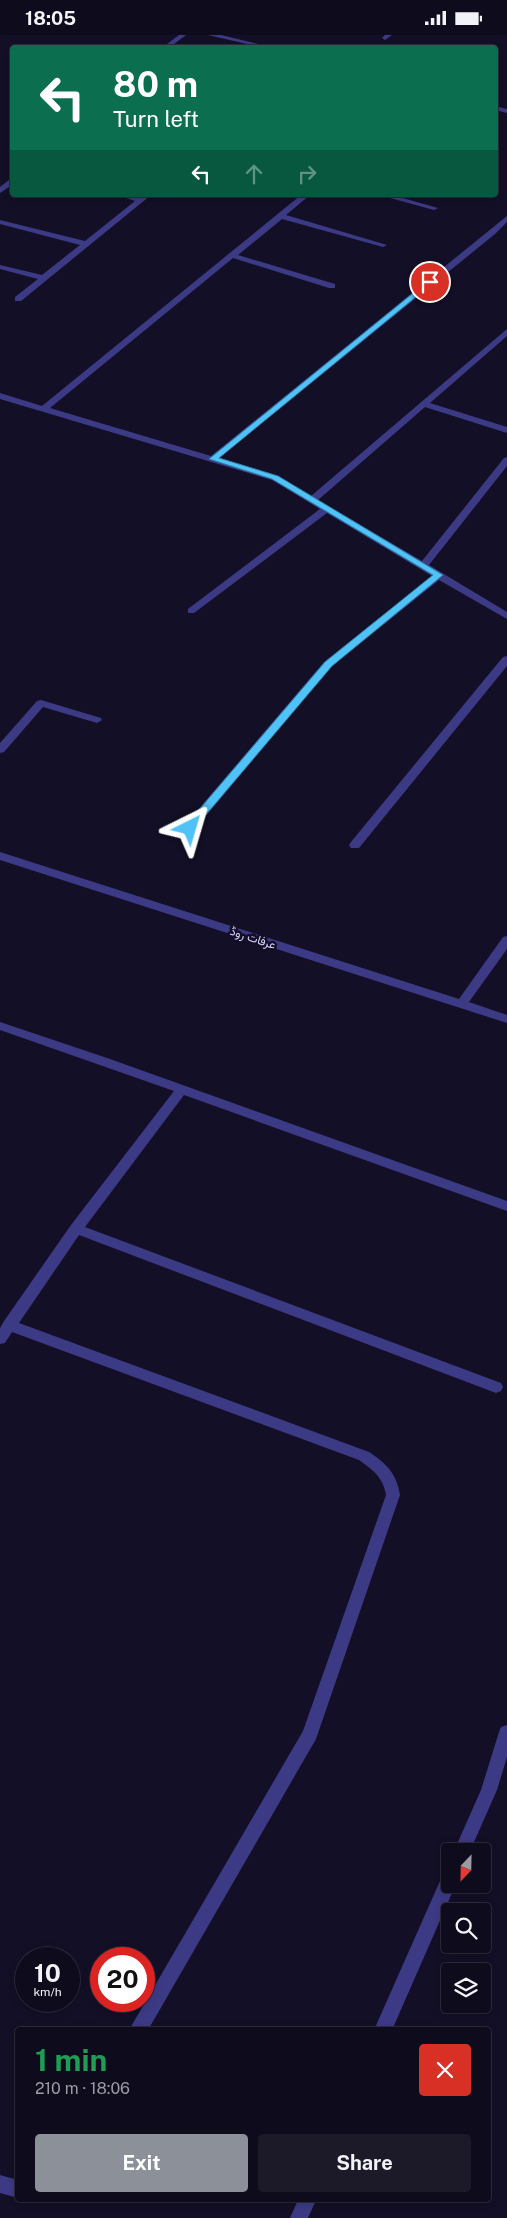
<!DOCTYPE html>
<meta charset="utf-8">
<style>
:root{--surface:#0e0b1c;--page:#1c1929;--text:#f1f3f6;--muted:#9b9ba3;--line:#2e2b3b;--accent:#8c9099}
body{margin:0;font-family:"Public Sans",Vazirmatn,sans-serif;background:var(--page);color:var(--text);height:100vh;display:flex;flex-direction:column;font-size:19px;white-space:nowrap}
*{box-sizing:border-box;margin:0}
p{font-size:16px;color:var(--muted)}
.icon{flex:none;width:28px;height:28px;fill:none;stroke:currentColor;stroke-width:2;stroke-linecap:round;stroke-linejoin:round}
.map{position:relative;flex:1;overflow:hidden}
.sheet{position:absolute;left:15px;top:1992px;width:476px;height:175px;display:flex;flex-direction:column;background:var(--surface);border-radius:5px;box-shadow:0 2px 8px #0003,0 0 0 1px var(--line)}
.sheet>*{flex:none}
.banner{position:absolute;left:10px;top:10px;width:488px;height:152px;border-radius:5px;box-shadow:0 2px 8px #0003,0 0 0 1px var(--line);background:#0b6e4f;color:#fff;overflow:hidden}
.needle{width:32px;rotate:202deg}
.tools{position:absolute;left:441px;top:1808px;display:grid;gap:10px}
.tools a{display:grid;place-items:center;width:50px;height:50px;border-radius:5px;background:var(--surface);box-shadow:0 2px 8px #0003,0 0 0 1px var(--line);font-size:25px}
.speed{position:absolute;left:15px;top:1912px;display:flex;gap:10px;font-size:25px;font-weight:700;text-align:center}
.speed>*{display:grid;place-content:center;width:65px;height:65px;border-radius:50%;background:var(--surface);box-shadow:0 2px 8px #0003,0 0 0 1px var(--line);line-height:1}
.speed small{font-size:12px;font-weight:400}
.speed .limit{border:8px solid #d22;background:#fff;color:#111}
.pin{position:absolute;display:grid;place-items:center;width:42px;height:42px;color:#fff;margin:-21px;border:2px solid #fff;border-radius:50%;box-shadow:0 1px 5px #0007}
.me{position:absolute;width:55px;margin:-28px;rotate:40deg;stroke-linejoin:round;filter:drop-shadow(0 0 4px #0008)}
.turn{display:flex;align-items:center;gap:18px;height:105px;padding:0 20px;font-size:22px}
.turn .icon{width:65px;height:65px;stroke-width:2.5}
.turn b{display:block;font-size:35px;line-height:42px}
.lanes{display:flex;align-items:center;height:48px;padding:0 20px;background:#0003;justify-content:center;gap:25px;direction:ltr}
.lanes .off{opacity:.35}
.round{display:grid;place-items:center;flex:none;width:52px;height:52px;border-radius:5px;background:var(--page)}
.summary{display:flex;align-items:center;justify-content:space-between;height:85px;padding:0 20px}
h1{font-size:30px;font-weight:700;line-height:38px;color:#1e9e55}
.cta{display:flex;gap:10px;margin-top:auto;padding:10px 20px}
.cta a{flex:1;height:58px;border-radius:5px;background:var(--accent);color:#fff;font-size:20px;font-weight:700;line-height:58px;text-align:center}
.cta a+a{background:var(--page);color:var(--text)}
.status{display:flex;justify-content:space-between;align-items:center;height:35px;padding:0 25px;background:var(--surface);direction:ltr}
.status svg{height:14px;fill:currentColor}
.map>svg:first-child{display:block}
</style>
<div class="status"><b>18:05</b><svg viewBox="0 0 49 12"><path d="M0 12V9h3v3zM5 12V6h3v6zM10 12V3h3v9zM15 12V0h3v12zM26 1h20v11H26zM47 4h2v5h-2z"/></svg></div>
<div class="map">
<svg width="507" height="2183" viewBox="0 0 507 2183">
<rect width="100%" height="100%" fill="#130f26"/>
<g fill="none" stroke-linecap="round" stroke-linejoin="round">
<g fill="#3d3a85" fill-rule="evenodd">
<path d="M179 0H186L170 12H163Z"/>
<path d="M208 0H221L270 12H260Z"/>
<path d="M385 0H392L385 5 382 3Z"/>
<path d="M495 71 507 74V78L495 75Z"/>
<path d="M9 145H12V150L0 158V152Z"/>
<path d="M118 160 139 162 142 160H151L21 266H15V262L38 244 0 234V230L42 240 80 210 0 189V185L85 206 135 166Z"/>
<path d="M301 160H310L286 180 387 210 383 212 282 184 238 220 335 249V253H329L233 223 50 373 211 421 507 181V187L495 199 219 423 278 441 311 461 507 294V301L430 368 507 392V398L425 372 318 465 422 526 504 423 507 422V431L429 530 507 577V584L439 545 332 631 193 796H185L184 793 185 790 324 627 432 541 327 478 194 578H188V574L320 474 272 445 0 364V358L42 371Z"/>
<path d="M379 160H392L438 173 434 175Z"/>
<path d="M507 621V631L359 813H351L349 810 351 807 503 622Z"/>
<path d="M41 665 101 683 102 685 97 688 43 672 4 717 0 718V708L37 666Z"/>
<path d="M0 817 459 964 503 902 507 901V914L469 967 507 980V988L0 825Z"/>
<path d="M0 987 110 1024 507 1166V1176L184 1060 85 1192 501 1348 503 1352 501 1356 496 1358 79 1200 19 1288 369 1417C386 1428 397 1439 400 1460L316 1704 148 1995H129L303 1696 386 1460C383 1442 373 1435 359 1425L12 1297 5 1308 0 1309V1293L4 1286 71 1190 174 1056 0 995Z"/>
<path d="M507 1690V1722L497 1755 470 1816H454L481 1755 499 1697 501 1692Z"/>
<path d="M450 1835V1849H456L392 1995H374L444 1837Z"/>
<path d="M0 2140 18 2145V2163L0 2158Z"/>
<path d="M298 2165H316L308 2183H290Z"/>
</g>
</g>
<path fill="#4fc3f7" stroke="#337fa1" d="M428 246 434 247 219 423 278 441 443 540 332 631 193 795H186V790L325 627 433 540 272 444 209 424Z"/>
<g text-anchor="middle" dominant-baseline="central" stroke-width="5" stroke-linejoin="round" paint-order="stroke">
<g font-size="12" fill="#d9d4ff" stroke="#130f26">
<text transform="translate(253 903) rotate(18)">عرفات روڈ</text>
</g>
</g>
</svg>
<div class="tools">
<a><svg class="needle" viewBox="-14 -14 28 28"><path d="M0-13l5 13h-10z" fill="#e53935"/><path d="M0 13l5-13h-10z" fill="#9b9ba3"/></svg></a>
<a><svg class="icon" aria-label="search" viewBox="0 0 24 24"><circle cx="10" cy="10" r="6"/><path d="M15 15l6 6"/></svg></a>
<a><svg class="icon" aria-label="layers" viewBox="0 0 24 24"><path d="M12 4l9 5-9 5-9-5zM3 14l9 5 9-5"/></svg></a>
</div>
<div class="speed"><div>10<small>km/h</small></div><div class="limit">20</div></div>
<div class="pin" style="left:430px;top:247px;background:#d93025"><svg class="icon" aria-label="arrive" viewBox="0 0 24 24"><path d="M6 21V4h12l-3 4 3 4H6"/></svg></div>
<svg class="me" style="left:190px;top:793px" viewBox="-20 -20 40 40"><path d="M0-17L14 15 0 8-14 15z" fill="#4fc3f7" stroke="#fff" stroke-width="4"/></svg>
<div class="banner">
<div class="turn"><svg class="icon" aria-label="left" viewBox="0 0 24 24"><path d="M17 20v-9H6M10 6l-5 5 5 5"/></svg><div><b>80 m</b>Turn left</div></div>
<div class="lanes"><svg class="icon" aria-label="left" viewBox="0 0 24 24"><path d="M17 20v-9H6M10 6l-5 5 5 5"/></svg><svg class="icon off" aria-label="ahead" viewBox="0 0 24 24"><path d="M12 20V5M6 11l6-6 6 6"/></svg><svg class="icon off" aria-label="right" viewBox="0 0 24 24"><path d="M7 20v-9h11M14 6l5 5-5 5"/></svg></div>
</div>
<section class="sheet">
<div class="summary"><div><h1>1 min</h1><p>210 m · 18:06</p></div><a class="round" style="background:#d93025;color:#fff"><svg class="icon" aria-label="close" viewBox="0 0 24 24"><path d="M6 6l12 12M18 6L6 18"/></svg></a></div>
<div class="cta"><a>Exit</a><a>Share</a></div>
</section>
</div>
